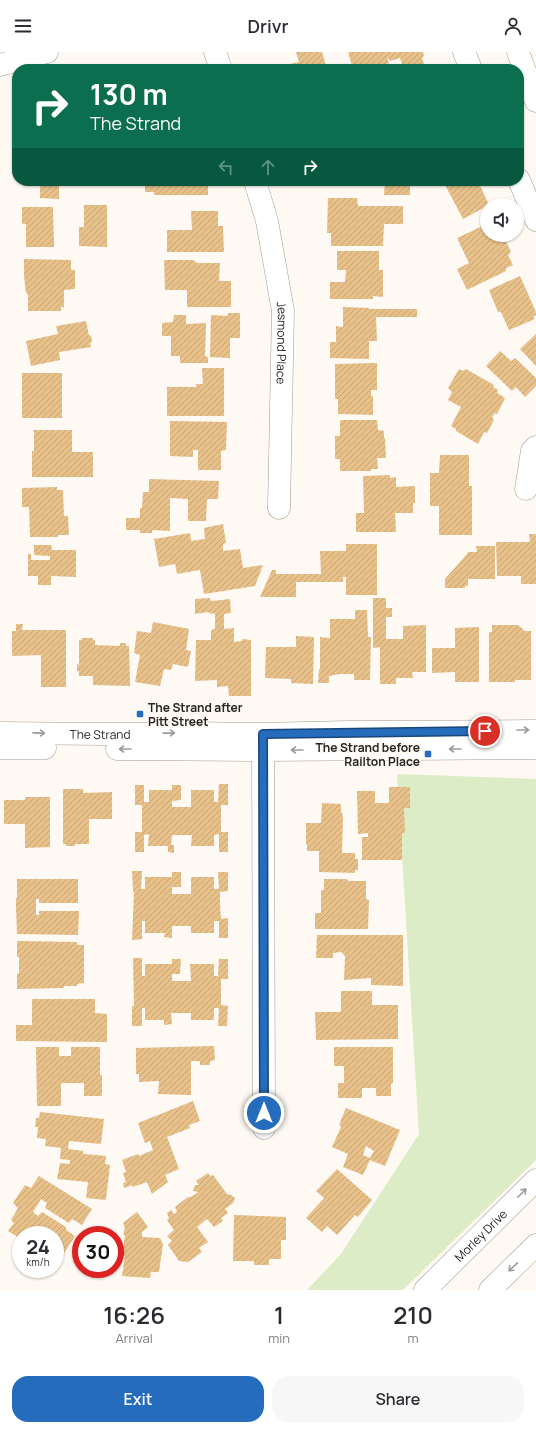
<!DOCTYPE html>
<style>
:root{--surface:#fff;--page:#f7f7f7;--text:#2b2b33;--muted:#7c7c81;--accent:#266cbc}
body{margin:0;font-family:Manrope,sans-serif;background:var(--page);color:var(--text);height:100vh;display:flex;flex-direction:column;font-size:15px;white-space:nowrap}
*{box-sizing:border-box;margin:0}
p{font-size:13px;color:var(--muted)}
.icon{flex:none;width:22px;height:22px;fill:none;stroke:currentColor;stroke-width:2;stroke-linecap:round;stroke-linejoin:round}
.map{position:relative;height:1238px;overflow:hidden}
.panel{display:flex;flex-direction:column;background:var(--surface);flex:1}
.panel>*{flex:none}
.hud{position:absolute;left:12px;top:12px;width:512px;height:122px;border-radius:16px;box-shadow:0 1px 3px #0004;background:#0b6e4f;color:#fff;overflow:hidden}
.buttons{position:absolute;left:480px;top:146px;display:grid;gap:8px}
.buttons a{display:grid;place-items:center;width:44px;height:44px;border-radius:50%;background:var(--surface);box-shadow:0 1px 3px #0004;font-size:20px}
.speed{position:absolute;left:12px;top:1174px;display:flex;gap:8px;font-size:20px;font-weight:700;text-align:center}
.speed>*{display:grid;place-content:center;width:52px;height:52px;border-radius:50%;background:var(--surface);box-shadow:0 1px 3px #0004;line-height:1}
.speed small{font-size:10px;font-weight:400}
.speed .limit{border:6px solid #d22;background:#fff;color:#111}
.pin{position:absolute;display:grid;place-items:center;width:34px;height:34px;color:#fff;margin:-17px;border:2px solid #fff;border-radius:50%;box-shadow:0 1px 4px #0007}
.me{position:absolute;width:44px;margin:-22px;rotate:0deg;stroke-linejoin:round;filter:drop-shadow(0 0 3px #0008)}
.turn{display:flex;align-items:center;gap:14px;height:84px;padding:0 12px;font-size:18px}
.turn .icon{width:52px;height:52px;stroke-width:2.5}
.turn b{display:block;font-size:28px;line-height:34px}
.lanes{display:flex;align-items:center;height:38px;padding:0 12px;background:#0003;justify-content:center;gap:20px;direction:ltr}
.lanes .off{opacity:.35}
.eta{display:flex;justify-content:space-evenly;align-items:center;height:68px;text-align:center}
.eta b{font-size:24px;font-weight:600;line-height:28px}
.button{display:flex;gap:8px;margin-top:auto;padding:8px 12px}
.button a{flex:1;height:46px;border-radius:16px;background:var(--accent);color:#fff;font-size:16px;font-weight:600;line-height:46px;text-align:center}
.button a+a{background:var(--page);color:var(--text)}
header{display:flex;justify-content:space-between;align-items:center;height:52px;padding:0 12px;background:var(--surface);font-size:18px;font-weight:600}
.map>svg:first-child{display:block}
</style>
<header><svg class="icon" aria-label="menu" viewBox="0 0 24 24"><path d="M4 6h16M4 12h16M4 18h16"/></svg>Drivr<svg class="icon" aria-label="person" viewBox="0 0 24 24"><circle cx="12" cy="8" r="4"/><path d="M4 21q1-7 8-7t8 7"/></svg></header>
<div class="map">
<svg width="536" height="1238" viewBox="0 0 536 1238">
<defs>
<pattern id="building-hatch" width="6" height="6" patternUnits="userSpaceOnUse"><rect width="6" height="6" fill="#e7c08a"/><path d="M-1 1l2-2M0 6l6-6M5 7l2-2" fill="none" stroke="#c6a577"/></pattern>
</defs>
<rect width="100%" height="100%" fill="#fef9f2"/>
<path fill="#dbecc7" d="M397 722 536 727V1108L403 1238H307L341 1202 419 1082Z"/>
<g fill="url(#building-hatch)" fill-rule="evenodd">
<path d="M296 0H322L326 14 321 15 322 17H285V13L299 10Z"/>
<path d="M348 0H423L424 4 422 6 424 12 407 17 405 12H402L400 6 390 9 388 6H387L389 11 386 13 387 15 382 17H353Z"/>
<path d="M28 129H75V132H59V147L40 146V132H28Z"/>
<path d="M145 129H208V143H154V140H145Z"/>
<path d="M385 129H410V143H384Z"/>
<path d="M443 129H478L489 153 463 167Z"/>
<path d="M328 146H357L358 154H403V172H384L383 194H331V181H327Z"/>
<path d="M84 153H107V195L79 194V175H84Z"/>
<path d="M22 155H53L54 195H26V172H22Z"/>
<path d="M191 159H218V174H223L224 200H167V178H192Z"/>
<path d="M487 172V183H497V184L503 183 511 200 508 203 513 213 506 216V219L467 238 457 217 469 211 457 186Z"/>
<path d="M337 199H379V218H383V245L373 244V247H330V230H345L346 218H337Z"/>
<path d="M24 207 71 208V218H75V237L64 238V255H61V259H28V242L26 241 24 224Z"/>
<path d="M164 208H193L197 211H220L219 229H231V255H187V238H165Z"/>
<path d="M520 224 536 260V263L533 265 535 267 509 278 501 260H498L489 238Z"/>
<path d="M343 255 369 256V257H417V265H376L377 289H369V307L330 306V290H336V274L343 275Z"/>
<path d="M228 261H240V286H230V306L210 305 211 263 228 264Z"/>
<path d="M174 263H186V272L206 271 205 304 208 305V311H180V304H171V284H162V271L173 270Z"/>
<path d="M86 269 89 284 91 283 92 290 90 291 91 295 59 300 60 308 31 314 26 289 58 282 56 274Z"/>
<path d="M536 282V314L520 297Z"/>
<path d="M500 299 511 309 515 306 536 326V334L525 345 516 335 512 339 486 314Z"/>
<path d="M377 311V338H371V344H373V363L338 362V347H335V312Z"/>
<path d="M202 316H224V364H167V335H196V332H203Z"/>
<path d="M459 317 463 319 466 317 494 333 493 335 498 338 497 341 505 346 497 362 495 361 492 365 494 368 487 381 484 380 478 392 456 379V377L451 374 461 355 448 348 452 340 448 336Z"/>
<rect x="22" y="321" width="40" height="45"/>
<path d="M340 368H377L378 378 384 379V386H385L386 406H377L378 417H371V419H340V407H335V384H340Z"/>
<path d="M170 369 227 370 226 398 221 399V418H198V398H193V405L170 404Z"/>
<path d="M33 378H72V400H93V425H32V399H34V379Z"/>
<path d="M440 403H469V434H472V483H439V454H430V421H439Z"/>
<path d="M390 423V426L396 425V435L415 434V451H413V461H395L396 480H356V461H364L363 424Z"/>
<path d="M149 427 219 429 218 447H207L206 469H188V447L170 446V479L152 478V481H140V478H126V466H140V456H142L143 440H149Z"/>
<path d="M57 435V438H63L64 464H68L69 483H58V485H30L29 455H22V436Z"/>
<path d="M223 472 226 491 223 492V499L240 497 243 516 263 513 255 534 204 542 200 518 177 522 175 512 159 515 154 487 190 481 191 489 205 487 204 476Z"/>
<path d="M529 482H536V532H521V524H497L496 490H530Z"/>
<path d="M346 492H377V543H346V525H343V530H296V545H260L272 518H276V522H321L320 499H346Z"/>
<path d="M34 493H51L52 498H76V525L51 524V533H38V524H28V502H31V508H50V504L34 503Z"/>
<path d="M476 494H495V527H468V534H465V536H445V527L467 502 468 500H477Z"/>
<path d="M210 546V548L212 549 230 547 231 561 224 562V577L234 576V590L242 589V587L251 588V644H229L228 634 217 635V628L195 629 196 588H211V578L215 577V561L210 562 209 560 195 562V547Z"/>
<path d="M373 546H386V556H392V565H386V587H403V574L426 573V620H412L413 626H396V632H380V595L373 596Z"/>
<path d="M355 558H367L368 585H371L370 628H354V622H340L329 624V631H318L319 617H320V585L330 586V567H355Z"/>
<path d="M153 570 189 577 186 598 191 599 188 615 173 612 171 618 164 617 160 634 135 630 140 603 134 601 137 579 151 581Z"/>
<path d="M16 572H23L22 578H66V635H41V603L12 604V579H16Z"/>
<path d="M492 573H518L523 577 524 579H531V628H515V630H489V580H492Z"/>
<path d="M479 575V630H455V620L432 621V596H455V576Z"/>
<path d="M296 584 314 585 313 632 291 631V627L265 626 266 595H296Z"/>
<path d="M81 586H93V588H95V593L120 594V591H126V594H129L130 634 93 633V624H79V619H77V612L79 613V588H82Z"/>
<path d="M219 732H228V753H221V780H228V800H219V782L214 783V794H191L192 783H172L171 793H174V801L168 800V794H148L149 782 144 783V800H135V780H142V753H135V733H144V750H149V738H172V733H181V748L172 749V755H191V738H214V750H218Z"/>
<path d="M389 735H410V756H404L405 781H402V808H362V785H368V781L358 782 357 739H375V751H389Z"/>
<path d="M63 737H83V741L112 740V767H89V792H75V794H66V792H63Z"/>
<path d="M25 745H50V795L25 796V772H4V748H25Z"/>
<path d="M322 751 341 752V761L342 760 343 765 342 801H355V807H358V818H355V821L319 820V799H307V792L306 793V771H321Z"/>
<path d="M132 819H142L141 837H145V825H172V820H181V835H172V842H191V825H214V837H219L218 820H228V839L220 840V853L221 867 228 866V886H219V869H214V881H191V874H172V886L164 885 165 881H145V869H142V887L132 888 134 840 133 839Z"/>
<path d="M17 827H78V851H39V847H36V863H39V859H79L78 883 17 882 16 855V846L17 847Z"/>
<path d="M324 827H347L348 829H366V847L369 848 368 877H315V861H321V838H324Z"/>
<path d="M317 883H403V934L371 933V926L344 928 345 904 341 900 333 901V906H316Z"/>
<path d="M17 889 77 890V893H84V931L77 932V934H64V936L17 937V922L19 921V905H17Z"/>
<path d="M133 906H142V924H145V912H172V907H181L180 922H172V929H191L190 912H214V924H218L219 907H228V927H221V953L228 954 227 974H218L219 956H214V968H191V961H171L172 972 164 973V968H145V956H142V974H132V954H134Z"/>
<path d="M341 939H372V953H398V987L316 988 315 960H341Z"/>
<path d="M32 947H95V961L107 962V990L16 989V973H32Z"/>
<path d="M214 994 215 1008 210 1009V1013H200V1009H191V1043L158 1042 159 1029 139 1030V1022H136V996Z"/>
<path d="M36 995H59V1004H71V995H100V1023H102V1044H84V1031H61V1054H37Z"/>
<path d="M334 995H393V1031H391V1044H376V1036H362V1046H338V1031H344V1014H334Z"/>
<path d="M193 1049 200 1069 189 1073 190 1076 167 1085 179 1117 165 1123 168 1130 152 1142 147 1130 133 1135 132 1133 124 1136 123 1131 126 1130 123 1121 126 1120 122 1108 138 1102 139 1104 153 1098 150 1089 145 1091 138 1071Z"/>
<path d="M346 1056 400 1078 385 1114 370 1108 363 1123 343 1115 348 1102 332 1095 341 1075V1074L339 1073ZM366 1094 374 1099 370 1106 363 1103Z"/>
<path d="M40 1060 104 1067 101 1092 69 1089 68 1097 83 1099V1102H85L106 1104 105 1112 110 1113 106 1148 86 1146 88 1130 57 1127 60 1111 70 1112V1108L60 1107 61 1096 45 1094 46 1087 37 1086 38 1075H35L36 1067V1066H39Z"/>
<path d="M337 1117 372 1148 358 1165 355 1163 337 1183 327 1174 322 1180 306 1166 324 1146 316 1139Z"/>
<path d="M208 1121 210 1124 213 1123 227 1142 231 1143 235 1146 234 1149 233 1151 225 1157 228 1161 221 1166 223 1169 214 1175 207 1167 197 1175 208 1190 199 1196 202 1200 188 1210 179 1209 168 1193 172 1189 167 1184 174 1178 167 1168 169 1166 167 1161 171 1158 174 1162 176 1161 177 1160 175 1155 188 1145H191L197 1141 198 1140 193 1139 195 1133H199L196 1129Z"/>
<path d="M39 1124 92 1157 82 1173 72 1167 69 1171 45 1156 47 1151 41 1147 33 1160 38 1164 42 1160 66 1175V1178L75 1184 63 1203 55 1198V1183H21V1187L8 1179 14 1171 11 1168 18 1156 13 1151 25 1133 31 1136Z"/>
<path d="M137 1160 148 1175 142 1180V1185L160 1186 163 1192 159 1220H151L150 1226 122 1224 125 1204H122L125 1183H123L125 1176 123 1171Z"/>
<path d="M234 1163 286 1165V1188H281V1207H269V1213H254V1209H233Z"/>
</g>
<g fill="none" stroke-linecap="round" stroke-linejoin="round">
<g stroke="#9f9a93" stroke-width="23">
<g id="minor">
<path d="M215 0 221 17"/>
<path d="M0 13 47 0"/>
<path id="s1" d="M255 129 267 169 283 259 279 456"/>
<path d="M526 437 532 399 536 395"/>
<path id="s2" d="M0 681 103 682 191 681 263 682 348 680 536 679"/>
<path d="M263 683 264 1076"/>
<path d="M0 696H45"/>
<path d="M117 697 264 698 536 696"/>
</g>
</g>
<g stroke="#9f9a93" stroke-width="23">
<g id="major">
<path d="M464 0 471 17"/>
<path d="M518 0 536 49"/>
<path d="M519 128 536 168"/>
</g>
</g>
<g stroke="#9f9a93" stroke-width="23">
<g id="highway">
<path id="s3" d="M425 1238 536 1128"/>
<path d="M490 1238 536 1193"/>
</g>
</g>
<use href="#minor" stroke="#fff" stroke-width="22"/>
<use href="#major" stroke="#fff" stroke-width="22"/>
<use href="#highway" stroke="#fff" stroke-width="22"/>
</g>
<defs><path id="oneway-shaft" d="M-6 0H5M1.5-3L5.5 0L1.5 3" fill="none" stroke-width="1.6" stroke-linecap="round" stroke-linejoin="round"/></defs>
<g stroke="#9d9c9c">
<use href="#oneway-shaft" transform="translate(523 678)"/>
<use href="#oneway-shaft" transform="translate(39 681) rotate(1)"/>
<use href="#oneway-shaft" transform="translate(169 681) rotate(-1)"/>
<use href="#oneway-shaft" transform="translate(125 697) rotate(-180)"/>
<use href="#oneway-shaft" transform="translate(455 697) rotate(180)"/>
<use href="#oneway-shaft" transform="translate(297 698) rotate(180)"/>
<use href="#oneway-shaft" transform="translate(522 1141) rotate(-45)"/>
<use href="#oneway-shaft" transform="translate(513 1215) rotate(136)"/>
</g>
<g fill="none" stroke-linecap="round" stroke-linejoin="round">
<g stroke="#19467a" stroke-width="10">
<path id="route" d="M264 1061 263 682 485 679"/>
</g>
<use href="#route" stroke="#266cbc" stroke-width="7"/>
</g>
<g fill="#266cbc" stroke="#fef9f2" stroke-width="1.5">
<rect x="136" y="658" width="8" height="8" rx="2"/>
<rect x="424" y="698" width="8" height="8" rx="2"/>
</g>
<g text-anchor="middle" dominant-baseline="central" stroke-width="3" stroke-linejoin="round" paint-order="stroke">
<g font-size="12" fill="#262422" stroke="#fef9f2">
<text stroke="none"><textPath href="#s1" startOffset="165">Jesmond Place</textPath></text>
<text stroke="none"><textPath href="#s2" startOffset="100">The Strand</textPath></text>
<text stroke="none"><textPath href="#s3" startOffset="78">Morley Drive</textPath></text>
</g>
<g font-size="12" font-weight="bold" fill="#262422" stroke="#fef9f2" text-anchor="start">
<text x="148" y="655">The Strand after<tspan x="148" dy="14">Pitt Street</tspan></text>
<text x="420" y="695" text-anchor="end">The Strand before<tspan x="420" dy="14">Railton Place</tspan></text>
</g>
</g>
</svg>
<div class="buttons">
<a><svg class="icon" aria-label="sound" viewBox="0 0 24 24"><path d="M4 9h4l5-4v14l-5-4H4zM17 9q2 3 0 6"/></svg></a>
</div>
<div class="speed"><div>24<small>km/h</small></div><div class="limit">30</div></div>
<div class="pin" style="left:485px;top:679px;background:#d93025"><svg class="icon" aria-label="arrive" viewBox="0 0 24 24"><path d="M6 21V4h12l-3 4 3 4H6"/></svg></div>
<svg class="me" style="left:264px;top:1061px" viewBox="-20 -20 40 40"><circle r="17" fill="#266cbc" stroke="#fff" stroke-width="3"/><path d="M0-11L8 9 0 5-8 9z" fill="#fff"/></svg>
<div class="hud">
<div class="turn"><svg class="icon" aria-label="right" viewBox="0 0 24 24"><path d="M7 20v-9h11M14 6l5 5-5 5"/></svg><div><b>130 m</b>The Strand</div></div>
<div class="lanes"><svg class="icon off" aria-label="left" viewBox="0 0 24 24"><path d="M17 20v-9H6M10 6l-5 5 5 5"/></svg><svg class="icon off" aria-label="ahead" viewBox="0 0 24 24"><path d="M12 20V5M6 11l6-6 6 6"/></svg><svg class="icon" aria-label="right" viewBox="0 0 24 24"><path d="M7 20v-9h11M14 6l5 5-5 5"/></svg></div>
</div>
</div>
<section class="panel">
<div class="eta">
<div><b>16:26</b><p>Arrival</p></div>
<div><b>1</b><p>min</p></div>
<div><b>210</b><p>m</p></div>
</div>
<div class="button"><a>Exit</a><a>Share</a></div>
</section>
